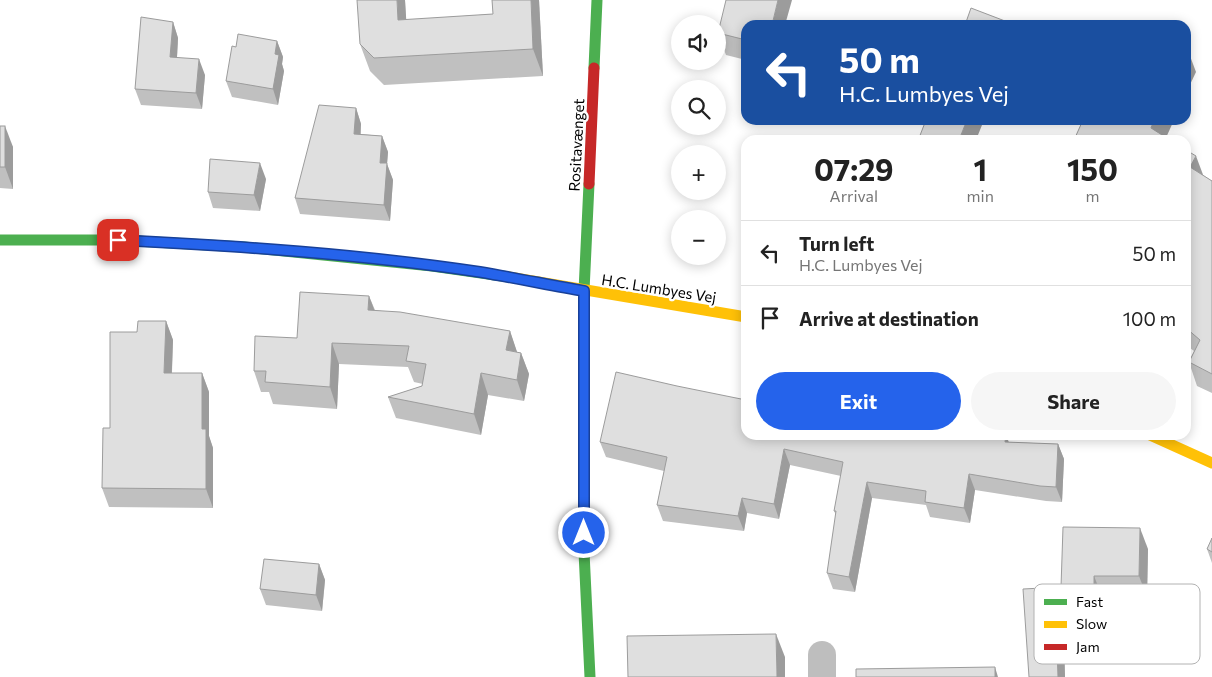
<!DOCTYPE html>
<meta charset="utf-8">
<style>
:root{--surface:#fff;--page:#f6f6f6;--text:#222;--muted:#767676;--line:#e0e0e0;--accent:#2563eb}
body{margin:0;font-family:Commissioner,sans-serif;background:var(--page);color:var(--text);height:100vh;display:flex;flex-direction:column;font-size:19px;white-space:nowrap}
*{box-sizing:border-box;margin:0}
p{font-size:16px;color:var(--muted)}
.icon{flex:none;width:28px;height:28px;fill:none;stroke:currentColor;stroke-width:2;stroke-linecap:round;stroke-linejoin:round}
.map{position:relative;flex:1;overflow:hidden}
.sheet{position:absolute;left:741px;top:135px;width:450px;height:305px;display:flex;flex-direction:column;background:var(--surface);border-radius:15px;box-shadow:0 2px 12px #0003}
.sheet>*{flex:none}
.banner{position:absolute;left:741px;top:20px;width:450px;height:105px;border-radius:15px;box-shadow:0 2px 12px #0003;background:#1a4fa0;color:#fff;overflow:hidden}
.buttons{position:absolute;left:671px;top:15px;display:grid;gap:10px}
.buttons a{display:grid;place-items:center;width:55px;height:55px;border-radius:50%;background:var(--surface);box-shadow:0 2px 12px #0003;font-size:25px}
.pin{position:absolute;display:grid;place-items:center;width:42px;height:42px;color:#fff;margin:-21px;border-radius:10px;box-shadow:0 2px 8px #0006}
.me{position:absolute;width:55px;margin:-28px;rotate:0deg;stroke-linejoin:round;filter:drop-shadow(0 0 4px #0008)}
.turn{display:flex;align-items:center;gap:18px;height:105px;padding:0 15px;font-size:22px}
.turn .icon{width:65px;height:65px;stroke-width:2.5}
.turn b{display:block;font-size:35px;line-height:42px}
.eta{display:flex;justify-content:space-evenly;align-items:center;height:85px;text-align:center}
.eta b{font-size:30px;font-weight:700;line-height:35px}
.action{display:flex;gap:10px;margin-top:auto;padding:10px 15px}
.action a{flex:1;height:58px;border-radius:30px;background:var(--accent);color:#fff;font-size:20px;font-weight:700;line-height:58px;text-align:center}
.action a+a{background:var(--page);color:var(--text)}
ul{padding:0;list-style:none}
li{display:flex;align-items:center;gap:15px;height:65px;padding:0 15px;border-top:1px solid var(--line)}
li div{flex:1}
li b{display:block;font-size:19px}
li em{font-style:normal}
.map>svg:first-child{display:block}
</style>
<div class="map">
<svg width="1212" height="677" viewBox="0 0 1212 677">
<rect width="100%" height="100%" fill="#fff"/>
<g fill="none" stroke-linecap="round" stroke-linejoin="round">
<path stroke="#bebebe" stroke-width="28" d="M822 677V655"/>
<g stroke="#4caf50" stroke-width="11">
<path d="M594 68 597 0"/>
<path d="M589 184 584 291V552L590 677"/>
<path d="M0 240H118L244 247 432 266 509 277"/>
</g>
<g stroke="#ffc107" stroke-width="11">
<path d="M509 277 746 317"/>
<path d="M1150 435 1212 463"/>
</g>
<path stroke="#c62828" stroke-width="11" d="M589 184 594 68"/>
</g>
<g fill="#c0c0c0">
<path d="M405 0 406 20 493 14 492 0H539L543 76 384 85 370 71 360 44Z"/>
<path d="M173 22 178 38 177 58 205 75 202 109 141 105 135 89Z"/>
<path d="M746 25V60L726 55 718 33Z"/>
<path d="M277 41 283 57 282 64 284 71 278 105 232 97 226 81 236 47Z"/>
<path d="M356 108 361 124V134L382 136 388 152 387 164 393 180 390 221 300 214 295 198Z"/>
<path d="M0 126 13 147V189L0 188Z"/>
<path d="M1186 150 1203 175 1212 181V393L1197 386 1189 362 1194 351 1186 345Z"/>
<path d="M266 179 260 211 213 208 208 192Z"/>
<path d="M369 296 375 310 510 331 517 352 521 353 529 374 524 401 488 395 481 435 396 418 388 397 422 386 423 384 414 382 408 367 339 364 337 409 273 404 269 392H261L254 371 297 338Z"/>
<path d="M166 321 173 340 172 373H202L209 392V436L213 448V508L109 507 102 488 137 332Z"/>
<path d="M746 435 1009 442 1058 444 1064 459 1062 502 1046 501 975 490 970 523 930 517 926 505 872 498 855 592 833 589 827 573 836 515 834 511 841 476 790 465 779 519 747 513 744 531 663 521 657 505 664 471 606 457 600 442Z"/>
<path d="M1212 538V563L1207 549Z"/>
<path d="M1148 549 1147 597 1102 596 1101 644 1064 643 1065 677H1029L1061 587Z"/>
<path d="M319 564 325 580 322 611 266 605 260 589Z"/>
</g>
<g fill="#9c9c9c">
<path d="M397 0H405L408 47 398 20Z"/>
<path d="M531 0H539L543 76 533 49Z"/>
<path d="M778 0H792L785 25H772Z"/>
<path d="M173 22 178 38 176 74 170 57Z"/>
<path d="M277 41 283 57 282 64 284 71 278 105 273 89 275 54Z"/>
<path d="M1187 48 1196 72 1186 93V50Z"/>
<path d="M199 59 205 75 202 109 196 93Z"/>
<path d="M356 108 361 124 359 150 354 134Z"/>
<path d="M967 120H984L976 140H959Z"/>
<path d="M1154 120H1174L1165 140 1151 128Z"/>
<path d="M5 126 13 147V189L5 167Z"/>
<path d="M382 136 388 152 387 164 393 180 390 221 384 205 380 163Z"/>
<path d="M1196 156 1205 180 1190 167Z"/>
<path d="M260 163 266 179 260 211 254 195Z"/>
<path d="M369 296 377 317 368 310Z"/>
<path d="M166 321 173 340 171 392 164 373Z"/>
<path d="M510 331 517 352 506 350Z"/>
<path d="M332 343 339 364 337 409 330 387Z"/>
<path d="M521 353 529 374 524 401 517 380Z"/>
<path d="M202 373 209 392V436L213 448V508L206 489 202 429Z"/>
<path d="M481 373 488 395 481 435 474 414Z"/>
<path d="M1006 435 1012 450 1005 442Z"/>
<path d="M1058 444 1064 459 1062 502 1056 487Z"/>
<path d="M784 449 790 465 779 519 774 504Z"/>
<path d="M969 474 975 490 970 523 964 508Z"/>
<path d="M867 482 872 498 855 592 849 577Z"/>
<path d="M742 498 747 513 744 531 738 516Z"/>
<path d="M1140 528 1148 549 1147 597 1139 576Z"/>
<path d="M319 564 325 580 322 611 316 595Z"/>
<path d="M1094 576 1102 596 1101 644 1094 623Z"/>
<path d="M1056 623 1064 643 1065 677H1058Z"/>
<path d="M776 634 785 657V677H777Z"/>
<path d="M995 667 998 677H995Z"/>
</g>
<g fill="#dfdfdf" stroke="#9c9c9c">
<path d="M357 0H397L398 20 493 14 492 0H531L533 49 374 58 360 44Z"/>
<path d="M726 0H778L772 25H746V40L718 33Z"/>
<path d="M971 8 1005 21 1004 25H965Z"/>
<path d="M141 17 173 22 170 57 199 59 196 93 135 89Z"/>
<path d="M1128 21 1138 25H1126Z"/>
<path d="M238 34 277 41 275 54 279 55 273 89 226 81 232 46 236 47Z"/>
<path d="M319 105 356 108 354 134 382 136 380 163H387L384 205 295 198Z"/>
<path d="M926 120H967L959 140H924L919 138Z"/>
<path d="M1083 120H1154L1151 128 1170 140H1074Z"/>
<rect x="0" y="126" width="5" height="41"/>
<path d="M1186 150 1196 156 1190 167 1212 181V374L1189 362 1200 340 1186 328Z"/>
<path d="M210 159 260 163 254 195 208 192Z"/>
<path d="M300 292 369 296 368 310 400 312 510 331 506 350 521 353 517 380 481 373 474 414 388 397 422 386 426 364 406 361 409 346 332 343 330 387 265 382 266 371H254L255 336 297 338Z"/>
<path d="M138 321H166L164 373H202V429H206V489L102 488 103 428H110V332H137Z"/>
<path d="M616 372 677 386 746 400V435H1006L1005 442 1058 444 1056 487 1040 486 969 474 964 508 925 502 926 491 867 482 849 577 827 573 836 511H834L843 462 784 449 774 504 742 498 738 516 657 505 667 457 600 442Z"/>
<path d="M1063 527 1140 528 1139 576H1094V623H1056L1058 677H1029L1023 589 1061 587Z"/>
<path d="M1212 538V552L1207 549Z"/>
<path d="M264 559 319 564 316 595 260 589Z"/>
<path d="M776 634 777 677H628L627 636Z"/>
<path d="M995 667V677H856V669Z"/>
</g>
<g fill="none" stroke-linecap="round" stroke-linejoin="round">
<g stroke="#184099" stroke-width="12">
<path id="route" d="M118 240C239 246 360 254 480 272 515 278 550 285 584 291V533"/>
</g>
<use href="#route" stroke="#2563eb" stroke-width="9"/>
</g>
<g text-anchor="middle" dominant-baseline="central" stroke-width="4.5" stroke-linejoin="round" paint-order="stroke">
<g font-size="15" fill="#000" stroke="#fff">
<text transform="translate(576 145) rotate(-87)">Rositavænget</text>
<text transform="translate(659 288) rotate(9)">H.C. Lumbyes Vej</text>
</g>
</g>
<rect x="1034" y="584" width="166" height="80" rx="8" fill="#fff" stroke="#b2b2b2" stroke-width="1"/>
<rect x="1044" y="599" width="23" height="6" fill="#4caf50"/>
<rect x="1044" y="621" width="23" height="7" fill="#ffc107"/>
<rect x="1044" y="644" width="23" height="6" fill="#c62828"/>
<g font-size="14" fill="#000">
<text x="1076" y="607">Fast</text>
<text x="1076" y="629">Slow</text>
<text x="1076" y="652">Jam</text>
</g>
</svg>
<div class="buttons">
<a><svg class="icon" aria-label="sound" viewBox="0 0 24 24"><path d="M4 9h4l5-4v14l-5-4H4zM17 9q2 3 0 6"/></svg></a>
<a><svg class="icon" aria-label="search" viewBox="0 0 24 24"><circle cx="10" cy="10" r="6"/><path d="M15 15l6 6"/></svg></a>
<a>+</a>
<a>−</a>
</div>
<div class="pin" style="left:118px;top:240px;background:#d93025"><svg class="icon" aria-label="arrive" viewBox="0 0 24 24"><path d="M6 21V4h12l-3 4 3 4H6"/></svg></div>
<svg class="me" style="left:584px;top:533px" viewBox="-20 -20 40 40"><circle r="17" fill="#2563eb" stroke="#fff" stroke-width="3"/><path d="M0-11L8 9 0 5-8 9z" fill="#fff"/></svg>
<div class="banner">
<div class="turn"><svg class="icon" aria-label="left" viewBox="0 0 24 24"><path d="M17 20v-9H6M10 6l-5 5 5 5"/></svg><div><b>50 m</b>H.C. Lumbyes Vej</div></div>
</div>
<section class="sheet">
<div class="eta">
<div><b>07:29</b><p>Arrival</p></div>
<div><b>1</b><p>min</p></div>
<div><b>150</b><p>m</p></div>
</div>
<ul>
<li><svg class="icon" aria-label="left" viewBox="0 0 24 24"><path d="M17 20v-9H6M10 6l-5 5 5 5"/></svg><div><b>Turn left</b><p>H.C. Lumbyes Vej</p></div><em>50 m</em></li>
<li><svg class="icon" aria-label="arrive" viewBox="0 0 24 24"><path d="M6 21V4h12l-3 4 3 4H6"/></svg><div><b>Arrive at destination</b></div><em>100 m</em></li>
</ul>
<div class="action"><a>Exit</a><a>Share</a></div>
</section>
</div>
